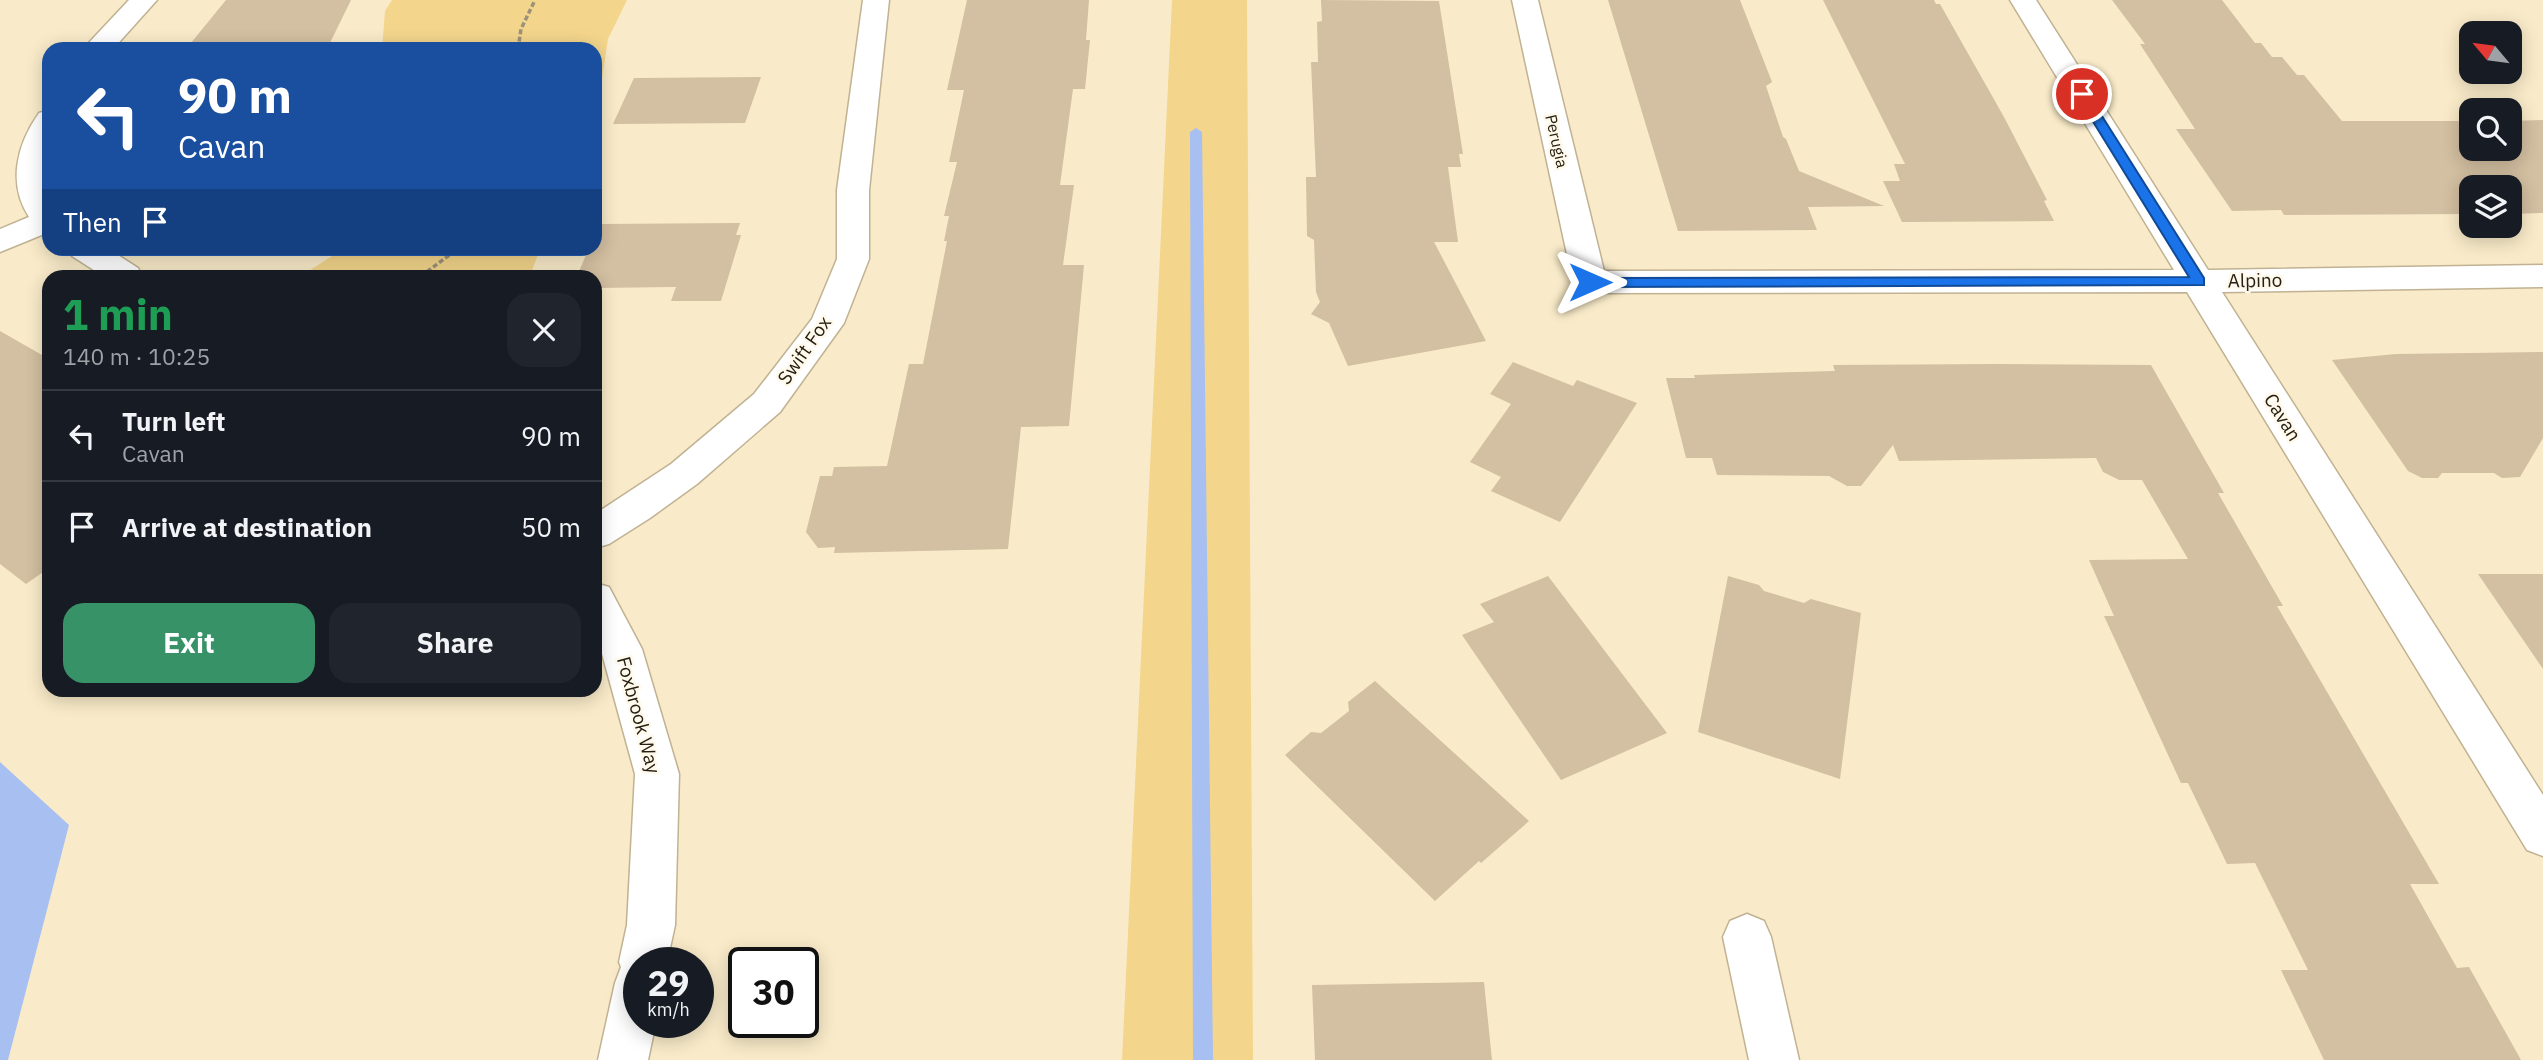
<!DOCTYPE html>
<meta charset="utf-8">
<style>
:root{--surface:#171b24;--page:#20242c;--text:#f1f3f6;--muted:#9ea1a6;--line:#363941;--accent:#389268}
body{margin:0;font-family:"IBM Plex Sans",sans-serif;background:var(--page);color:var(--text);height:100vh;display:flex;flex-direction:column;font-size:26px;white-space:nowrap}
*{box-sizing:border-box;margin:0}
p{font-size:23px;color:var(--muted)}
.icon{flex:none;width:38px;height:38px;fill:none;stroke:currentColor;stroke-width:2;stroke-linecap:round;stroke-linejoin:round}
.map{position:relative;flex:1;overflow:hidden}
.drawer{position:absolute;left:42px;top:270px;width:560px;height:427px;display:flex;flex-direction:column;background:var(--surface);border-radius:21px;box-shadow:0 4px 18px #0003}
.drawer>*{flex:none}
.guide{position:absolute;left:42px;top:42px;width:560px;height:214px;border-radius:21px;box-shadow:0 4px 18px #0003;background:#1a4fa0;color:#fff;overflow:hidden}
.needle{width:46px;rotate:299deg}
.tools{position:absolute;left:2459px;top:21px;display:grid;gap:14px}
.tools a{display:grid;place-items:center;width:63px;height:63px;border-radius:14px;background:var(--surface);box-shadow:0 4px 18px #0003;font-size:35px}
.speed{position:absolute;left:623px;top:947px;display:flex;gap:14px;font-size:35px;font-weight:700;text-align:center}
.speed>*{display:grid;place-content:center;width:91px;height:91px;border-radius:50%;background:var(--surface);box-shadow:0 4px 18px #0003;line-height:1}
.speed small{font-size:18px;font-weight:400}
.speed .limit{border:4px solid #111;border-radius:10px;background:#fff;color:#111}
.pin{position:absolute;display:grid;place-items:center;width:60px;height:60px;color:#fff;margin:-30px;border:4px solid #fff;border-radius:50%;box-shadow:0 2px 7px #0007}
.me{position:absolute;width:77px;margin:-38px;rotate:90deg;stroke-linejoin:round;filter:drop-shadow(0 0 5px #0008)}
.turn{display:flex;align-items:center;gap:24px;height:147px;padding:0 21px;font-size:32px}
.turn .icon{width:91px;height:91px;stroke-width:2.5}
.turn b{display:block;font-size:49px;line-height:60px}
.then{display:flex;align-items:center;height:66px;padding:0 21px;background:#0003;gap:14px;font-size:26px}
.round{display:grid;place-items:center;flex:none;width:74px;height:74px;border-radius:21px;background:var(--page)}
.head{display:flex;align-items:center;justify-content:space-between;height:119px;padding:0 21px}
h1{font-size:42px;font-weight:700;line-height:52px;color:#1e9e55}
.action{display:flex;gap:14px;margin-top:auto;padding:14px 21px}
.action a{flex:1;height:80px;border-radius:21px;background:var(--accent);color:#fff;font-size:28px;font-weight:700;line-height:80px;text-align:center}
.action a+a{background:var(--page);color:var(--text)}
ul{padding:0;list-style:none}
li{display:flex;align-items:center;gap:21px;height:91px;padding:0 21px;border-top:2px solid var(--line)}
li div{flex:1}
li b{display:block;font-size:26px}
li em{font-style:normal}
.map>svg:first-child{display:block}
</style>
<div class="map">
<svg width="2543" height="1060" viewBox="0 0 2543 1060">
<rect width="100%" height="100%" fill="#f9ebc9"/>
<g fill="#f3d58c">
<path d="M392 0H627L608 39 595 126V49H382L385 11Z"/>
<path d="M1172 0H1247L1253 1060H1122Z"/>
<path d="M343 249V248L540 249 530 276H301Z"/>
</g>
<path fill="#a7bff1" d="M0 762 69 825 8 1060H0Z"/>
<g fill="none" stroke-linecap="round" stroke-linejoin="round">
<path fill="#a7bff1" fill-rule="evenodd" d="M1196 128 1202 132 1213 1060H1193L1190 132Z"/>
</g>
<g fill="#d3bfa1">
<path d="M226 0H351L327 49H186Z"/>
<path d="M967 0H1089L1086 40H1090L1085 89H1073L1060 185H1074L1063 265H1084L1069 426 1021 427 1008 549 834 553 835 547 818 548 806 532 820 476H832L834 467 887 466 909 364H923L947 241H944L949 216H944L957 162H949L964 90H947Z"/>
<path d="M1321 0 1439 1 1463 154H1459L1461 167H1448L1458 242H1434L1486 341 1348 366 1329 323 1311 314 1320 302 1316 292 1314 240 1307 236 1306 177H1316L1311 62H1318L1317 22 1322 21Z"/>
<path d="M1608 0H1740L1772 82 1766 86 1783 137 1786 139 1799 171 1884 206 1808 207 1817 230 1678 231Z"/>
<path d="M1823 0H1934L1936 4H1940L2004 117 2047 200 2044 201 2054 221 1902 222 1883 181H1900L1894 164H1905Z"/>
<path d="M2112 0H2222L2255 43H2261L2272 57H2282L2297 75H2304L2342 121H2471V149H2510V121L2543 120V213L2510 214V187H2471V214L2284 215 2281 210 2232 211 2176 129H2195L2140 44H2145Z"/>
<path d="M761 77 745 123 613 124 634 78Z"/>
<path d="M740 223 736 235H741L721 301H671L676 287 595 288V276H577L589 248H595V234L599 224Z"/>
<path d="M0 331 49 359V568L26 584 0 564Z"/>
<path d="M2543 352V438L2520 477 2502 478 2494 473H2442L2438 478H2422L2408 471 2332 360 2396 354Z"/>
<path d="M1513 362 1573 386 1577 380 1637 403 1560 522 1491 491 1501 477 1470 462 1511 404 1490 394Z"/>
<path d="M1996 364 2151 365 2224 493H2218L2283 606H2277L2439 884H2410L2457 968 2469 967 2521 1060H2324L2281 970H2308L2255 863 2227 864 2188 783H2181L2104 616H2114L2089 560 2188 559 2142 480H2119L2103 472 2096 458 1899 461 1893 445 1861 486H1847L1829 476 1717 475 1712 458H1686L1666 378H1695L1694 375 1835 371 1833 365Z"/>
<path d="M2478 574H2543V669Z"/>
<path d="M1548 576 1667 733 1561 780 1462 635 1494 622 1480 604Z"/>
<path d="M1728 576 1759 585 1764 591 1804 603 1811 599 1861 613 1840 779 1698 732Z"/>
<path d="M1375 681 1529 821 1481 863 1479 861 1435 901 1285 755 1311 732 1321 733 1349 711 1348 702Z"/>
<path d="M1484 982 1492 1060H1315L1312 985Z"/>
</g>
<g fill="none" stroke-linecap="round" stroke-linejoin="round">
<g stroke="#c0b292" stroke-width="3">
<g id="minor">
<path d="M129 0H157L113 49H83Z"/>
<path d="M863 0H889L869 190V259L844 323 780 412 697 484 650 518 609 544 595 548V514L671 464 754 394 812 319 837 259V190Z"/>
<path d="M1512 0H1538L1604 271 2174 270 2010 0H2036L2208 270 2543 265V287L2222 292 2543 795V856L2527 850 2187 292 1590 293 1578 290 1573 282Z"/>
<path d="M49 110 47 171 49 232 0 252V229L29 217C7 183 17 144 39 113Z"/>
<path d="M67 248H107L138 268 142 276H103L72 256Z"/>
<path d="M595 583 609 587 642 649 679 774 675 925 667 962H639V1022H656L648 1060H598L615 983 621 967 619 962 627 925 635 774 601 650 595 639Z"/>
<path d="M1747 914 1764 921 1771 937 1799 1060H1749L1723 937 1730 921Z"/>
</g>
</g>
<g stroke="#9c9279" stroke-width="3.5" stroke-dasharray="5 2.5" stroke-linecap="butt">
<path d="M518 49 521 29 535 0"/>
<path d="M421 276 459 248"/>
</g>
<use href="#minor" fill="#fff" fill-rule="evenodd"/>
</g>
<path fill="#1a73e8" stroke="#114b97" stroke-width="2" d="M2082 90 2088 94 2204 278V285L1590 287 1583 282 1590 278 2189 277 2076 94Z"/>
<g text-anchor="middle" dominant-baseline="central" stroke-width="5" stroke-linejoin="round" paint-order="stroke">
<g font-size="16" fill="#252013" stroke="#fff9eb">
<text transform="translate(1557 141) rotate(77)">Perugia</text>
</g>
<g font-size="19" fill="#252013" stroke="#fff9eb">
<text transform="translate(2255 280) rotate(-1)">Alpino</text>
<text transform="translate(804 350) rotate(-55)">Swift Fox</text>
<text transform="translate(2283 417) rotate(58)">Cavan</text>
<text transform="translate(639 715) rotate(75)">Foxbrook Way</text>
</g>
</g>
</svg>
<div class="tools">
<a><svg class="needle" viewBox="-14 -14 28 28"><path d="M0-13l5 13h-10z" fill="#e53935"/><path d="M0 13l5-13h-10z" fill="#9ea1a6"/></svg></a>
<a><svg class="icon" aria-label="search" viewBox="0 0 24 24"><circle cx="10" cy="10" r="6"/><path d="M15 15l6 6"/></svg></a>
<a><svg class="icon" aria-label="layers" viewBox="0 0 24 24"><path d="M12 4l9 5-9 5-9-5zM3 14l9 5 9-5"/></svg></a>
</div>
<div class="speed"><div>29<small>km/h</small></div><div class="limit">30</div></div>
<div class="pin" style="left:2082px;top:94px;background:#d93025"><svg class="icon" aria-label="arrive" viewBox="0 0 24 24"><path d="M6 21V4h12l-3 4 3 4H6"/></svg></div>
<svg class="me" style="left:1590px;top:282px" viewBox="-20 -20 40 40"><path d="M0-17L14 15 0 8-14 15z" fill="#1a73e8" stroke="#fff" stroke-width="4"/></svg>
<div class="guide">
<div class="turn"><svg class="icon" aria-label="left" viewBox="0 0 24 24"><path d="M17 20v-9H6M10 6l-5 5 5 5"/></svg><div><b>90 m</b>Cavan</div></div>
<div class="then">Then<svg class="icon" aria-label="arrive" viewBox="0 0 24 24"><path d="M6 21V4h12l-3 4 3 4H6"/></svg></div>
</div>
<section class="drawer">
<div class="head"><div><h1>1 min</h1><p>140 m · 10:25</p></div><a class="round"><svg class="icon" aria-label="close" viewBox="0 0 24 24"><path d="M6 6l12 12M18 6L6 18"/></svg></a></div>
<ul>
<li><svg class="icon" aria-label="left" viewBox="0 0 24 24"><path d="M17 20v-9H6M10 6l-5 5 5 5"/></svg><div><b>Turn left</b><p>Cavan</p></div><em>90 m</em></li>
<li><svg class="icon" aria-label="arrive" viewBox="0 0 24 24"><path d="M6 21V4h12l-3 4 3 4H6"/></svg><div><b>Arrive at destination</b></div><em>50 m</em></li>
</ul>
<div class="action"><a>Exit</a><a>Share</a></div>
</section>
</div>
